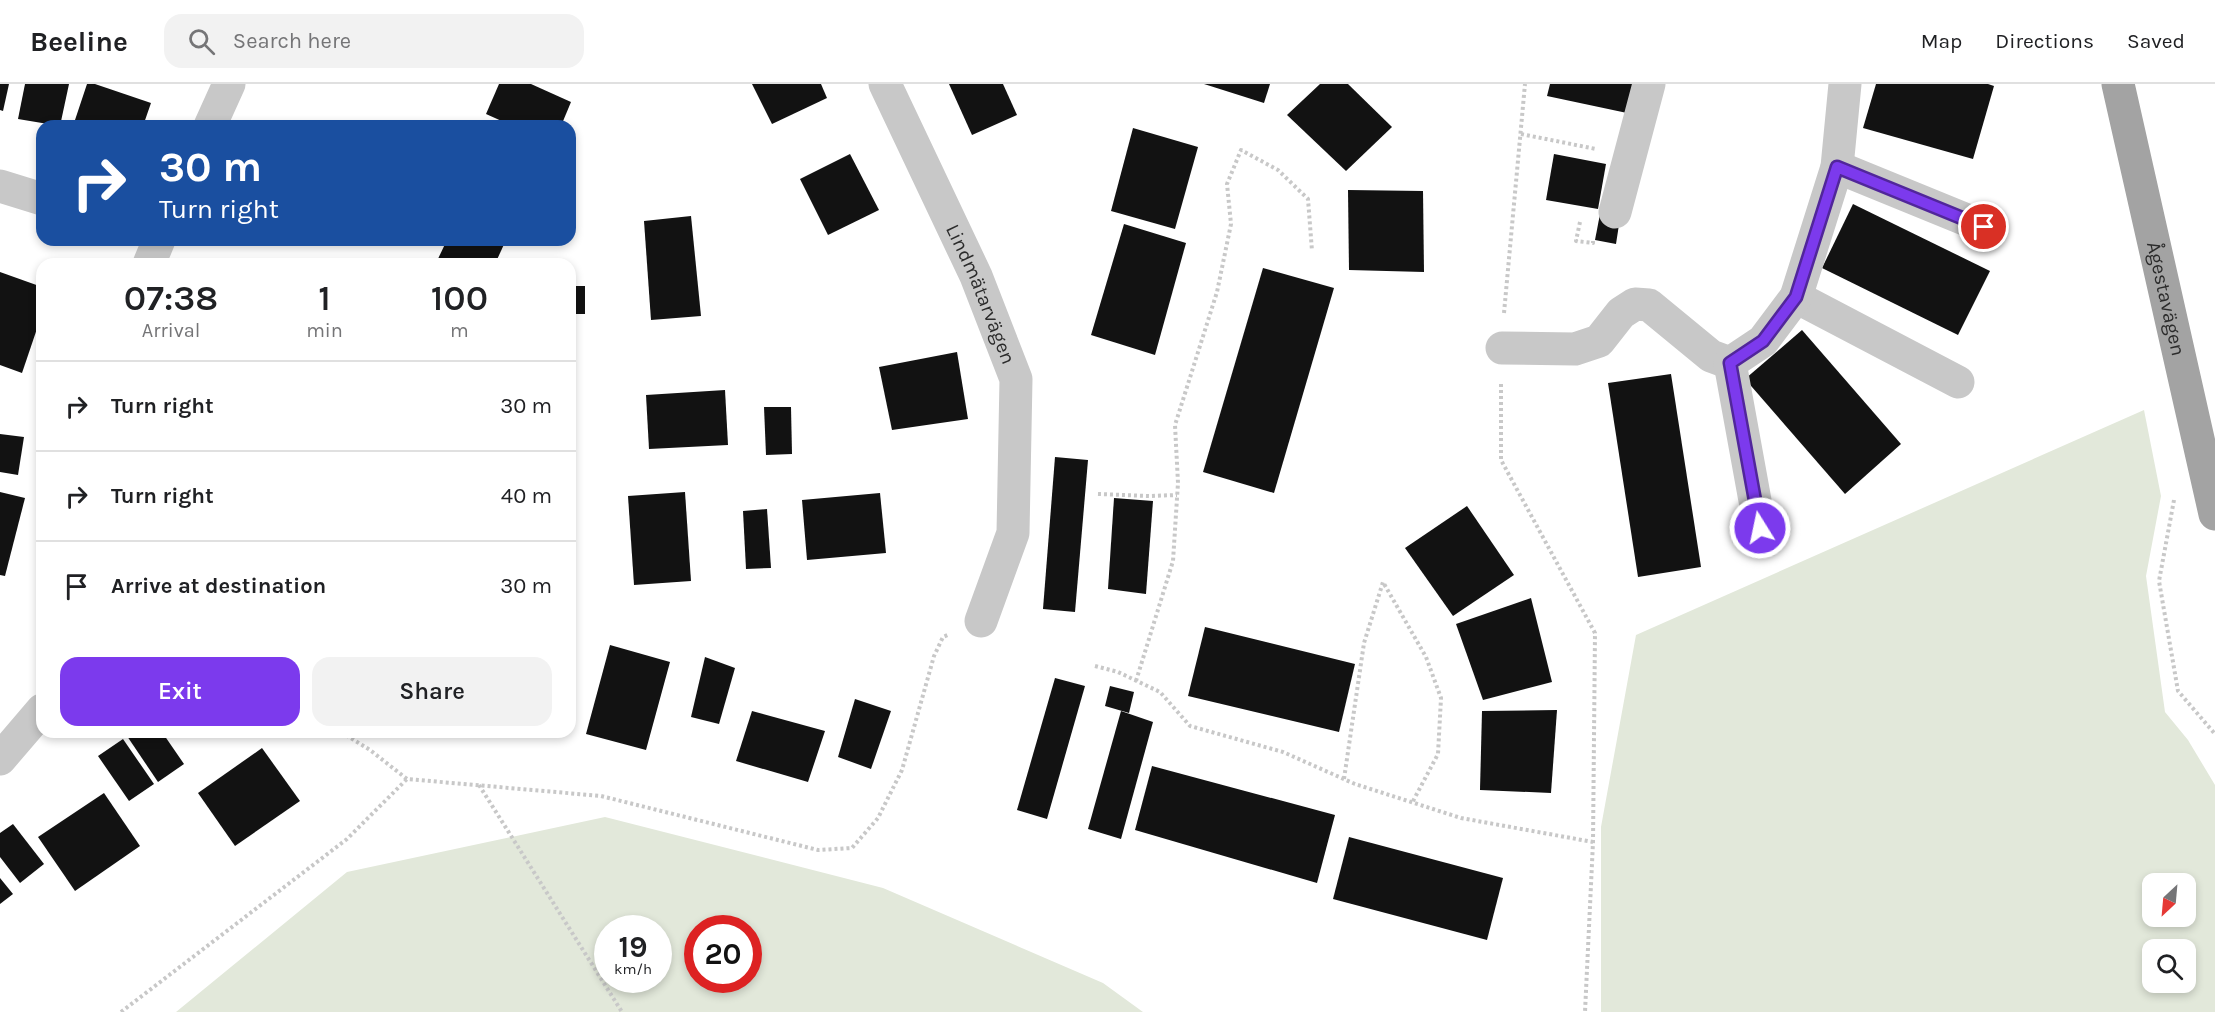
<!DOCTYPE html>
<meta charset="utf-8">
<style>
:root{--surface:#fff;--page:#f2f2f2;--text:#202124;--muted:#757577;--line:#e0e0e0;--accent:#7c3aed}
body{margin:0;font-family:Karla,sans-serif;background:var(--page);color:var(--text);height:100vh;display:flex;flex-direction:column;font-size:22px;white-space:nowrap}
*{box-sizing:border-box;margin:0}
p{font-size:20px;color:var(--muted)}
.icon{flex:none;width:33px;height:33px;fill:none;stroke:currentColor;stroke-width:2;stroke-linecap:round;stroke-linejoin:round}
.map{position:relative;flex:1;overflow:hidden}
.drawer{position:absolute;left:36px;top:174px;width:540px;height:480px;display:flex;flex-direction:column;background:var(--surface);border-radius:18px;box-shadow:0 3px 9px #0003}
.drawer>*{flex:none}
.banner{position:absolute;left:36px;top:36px;width:540px;height:126px;border-radius:18px;box-shadow:0 3px 9px #0003;background:#1a4fa0;color:#fff;overflow:hidden}
.needle{width:39px;rotate:206deg}
.fabs{position:absolute;left:2142px;top:789px;display:grid;gap:12px}
.fabs a{display:grid;place-items:center;width:54px;height:54px;border-radius:12px;background:var(--surface);box-shadow:0 3px 9px #0003;font-size:30px}
.speed{position:absolute;left:594px;top:831px;display:flex;gap:12px;font-size:30px;font-weight:700;text-align:center}
.speed>*{display:grid;place-content:center;width:78px;height:78px;border-radius:50%;background:var(--surface);box-shadow:0 3px 9px #0003;line-height:1}
.speed small{font-size:15px;font-weight:400}
.speed .limit{border:9px solid #d22;background:#fff;color:#111}
.pin{position:absolute;display:grid;place-items:center;width:51px;height:51px;color:#fff;margin:-26px;border:3px solid #fff;border-radius:50%;box-shadow:0 2px 6px #0007}
.me{position:absolute;width:66px;margin:-33px;rotate:350deg;stroke-linejoin:round;filter:drop-shadow(0 0 4px #0008)}
.turn{display:flex;align-items:center;gap:21px;height:126px;padding:0 24px;font-size:27px}
.turn .icon{width:78px;height:78px;stroke-width:2.5}
.turn b{display:block;font-size:42px;line-height:51px}
.eta{display:flex;justify-content:space-evenly;align-items:center;height:102px;text-align:center}
.eta b{font-size:36px;font-weight:600;line-height:42px}
.action{display:flex;gap:12px;margin-top:auto;padding:12px 24px}
.action a{flex:1;height:69px;border-radius:18px;background:var(--accent);color:#fff;font-size:24px;font-weight:600;line-height:69px;text-align:center}
.action a+a{background:var(--page);color:var(--text)}
ul{padding:0;list-style:none}
li{display:flex;align-items:center;gap:18px;height:90px;padding:0 24px;border-top:2px solid var(--line)}
li div{flex:1}
li b{display:block;font-size:22px}
li em{font-style:normal}
header{display:flex;align-items:center;gap:36px;box-sizing:border-box;height:84px;padding:0 30px;background:var(--surface);border-bottom:2px solid var(--line)}
header strong{font-size:28px}
nav{display:flex;gap:33px;margin-inline-start:auto;font-size:21px}
.search{width:420px;height:54px;background:var(--page);display:flex;align-items:center;gap:15px;box-sizing:border-box;padding:0 21px;border-radius:18px;color:var(--muted);font-size:22px}
.map>svg:first-child{display:block}
</style>
<header>
<strong>Beeline</strong>
<div class="search"><svg class="icon" aria-label="search" viewBox="0 0 24 24"><circle cx="10" cy="10" r="6"/><path d="M15 15l6 6"/></svg>Search here</div>
<nav><a>Map</a><a>Directions</a><a>Saved</a></nav>
</header>
<div class="map">
<svg width="2215" height="928" viewBox="0 0 2215 928">
<rect width="100%" height="100%" fill="#fff"/>
<g fill="#e2e8da" fill-rule="evenodd">
<path d="M2144 326 2161 412 2146 492 2165 628 2188 656 2215 701V928H1601V743L1636 551ZM2152 800H2186V832H2152ZM2152 866H2186V898H2152Z"/>
<path d="M605 733 883 804 1103 899 1143 928H176L347 788ZM608 844H658V896H608ZM698 844H748V896H698Z"/>
</g>
<g fill="#121212">
<path d="M0 0H9L3 27 0 26Z"/>
<path d="M25 0H69L60 42 18 35Z"/>
<path d="M87 0H95L151 19 143 42H73Z"/>
<path d="M499 0H531L571 18 561 42H513L486 30Z"/>
<path d="M752 0H821L827 14 772 40Z"/>
<path d="M949 0H1003L1017 31 972 51Z"/>
<path d="M1204 0H1270L1264 19Z"/>
<path d="M1320 0H1348L1392 43 1346 87 1287 31Z"/>
<path d="M1550 0H1633L1627 29 1547 12Z"/>
<path d="M1876 0H1988L1994 2 1973 75 1863 44Z"/>
<path d="M1133 44 1198 63 1175 145 1111 127Z"/>
<path d="M850 70 879 126 828 151 800 95Z"/>
<path d="M1554 70 1606 80 1598 125 1546 116Z"/>
<path d="M1348 106 1423 107 1424 188 1349 186Z"/>
<path d="M1853 120 1990 187 1958 251 1822 184Z"/>
<path d="M1600 130 1620 134 1616 160 1595 156Z"/>
<path d="M691 132 701 232 651 236 644 137Z"/>
<path d="M1124 140 1186 159 1155 271 1091 251Z"/>
<path d="M447 156H506L495 180H438L436 179Z"/>
<path d="M1263 184 1334 204 1274 409 1203 388Z"/>
<path d="M0 188 42 203V230L22 289 0 281Z"/>
<rect x="570" y="202" width="15" height="28"/>
<path d="M1802 246 1901 360 1845 410 1745 295Z"/>
<path d="M957 268 968 335 892 346 879 283Z"/>
<path d="M1671 290 1701 483 1638 493 1608 299Z"/>
<path d="M725 306 728 361 649 365 646 311Z"/>
<path d="M764 323H791L792 370 766 371Z"/>
<path d="M0 350 24 353 18 391 0 388Z"/>
<path d="M1055 373 1088 376 1075 528 1043 525Z"/>
<path d="M0 408 25 414 5 492 0 491Z"/>
<path d="M685 408 691 497 634 501 628 412Z"/>
<path d="M880 409 886 469 807 476 802 416Z"/>
<path d="M1114 414 1153 417 1146 510 1108 505Z"/>
<path d="M1467 422 1514 491 1453 532 1405 464Z"/>
<path d="M767 425 771 484 746 485 743 427Z"/>
<path d="M1531 514 1552 598 1483 616 1456 540Z"/>
<path d="M1205 543 1355 580 1339 648 1188 612Z"/>
<path d="M610 561 670 578 646 666 586 650Z"/>
<path d="M705 573 735 584 719 640 691 633Z"/>
<path d="M1055 594 1085 602 1047 735 1017 726Z"/>
<path d="M1110 602 1134 608 1129 629 1105 622Z"/>
<path d="M855 615 891 627 871 685 838 673Z"/>
<path d="M1557 626 1551 709 1480 706 1482 627Z"/>
<path d="M752 627 825 647 808 698 736 677Z"/>
<path d="M1121 627 1153 638 1121 755 1088 745Z"/>
<path d="M134 648H162L184 680 158 698 127 652Z"/>
<path d="M123 655 154 700 129 717 98 672Z"/>
<path d="M262 664 300 717 235 762 198 709Z"/>
<path d="M1152 682 1335 731 1317 799 1135 746Z"/>
<path d="M104 709 140 762 75 807 38 753Z"/>
<path d="M13 740 44 780 20 799 0 773V749Z"/>
<path d="M1349 753 1503 794 1487 856 1333 815Z"/>
<path d="M0 794 13 810 0 820Z"/>
</g>
<g fill="none" stroke-linecap="round" stroke-linejoin="round">
<g stroke="#c8c8c8" stroke-width="4" stroke-dasharray="3 3" stroke-linecap="butt">
<path d="M1521 50 1596 65"/>
<path d="M1580 138 1576 157 1593 159V157"/>
<path d="M1504 229 1525 0"/>
<path d="M1501 300V376L1595 549 1593 758 1585 928"/>
<path d="M1098 410 1149 412 1177 411"/>
<path d="M2174 416 2159 497 2178 607 2215 650"/>
<path d="M42 559V579"/>
<path d="M1095 582 1118 588 1160 608 1190 642 1283 668 1355 700 1461 734 1593 758"/>
<path d="M1136 597 1173 477 1178 399 1175 341 1217 208 1231 140 1227 100 1241 66 1278 86 1308 115 1312 167"/>
<path d="M341 648 370 666 407 695 601 712 818 766 852 764 878 734 902 686 934 572 943 553 950 550"/>
<path d="M1344 695 1364 559 1383 498 1426 573 1441 614 1438 670 1412 719"/>
<path d="M479 701 622 928"/>
<path d="M121 928 347 755 407 695"/>
</g>
<g stroke="#c8c8c8" stroke-width="33">
<path id="s1" d="M885 0 976 192 1016 295 1013 449 981 537"/>
<path d="M210 42 229 0"/>
<path d="M1837 83 1984 143"/>
<path d="M0 102 42 115"/>
<path d="M1615 128 1649 0"/>
<path d="M149 180 159 156"/>
<path d="M1796 213 1958 298"/>
<path d="M1502 264 1575 265 1599 257 1621 229 1635 220 1649 221 1711 272 1730 279 1763 257 1796 213 1837 83 1845 0"/>
<path d="M1730 279 1760 444"/>
<path d="M0 675 42 626"/>
</g>
<path stroke="#a3a3a3" stroke-width="33" id="s2" d="M2118 0 2215 430"/>
</g>
<g fill="none" stroke-linecap="round" stroke-linejoin="round">
<g stroke="#51269a" stroke-width="15">
<path id="route" d="M1760 444 1730 279 1763 257 1796 213 1837 83 1984 143"/>
</g>
<use href="#route" stroke="#7c3aed" stroke-width="10"/>
</g>
<g text-anchor="middle" dominant-baseline="central" stroke-width="6" stroke-linejoin="round" paint-order="stroke">
<g font-size="20" fill="#2b2b2b" stroke="#fff">
<text stroke="none"><textPath href="#s1" startOffset="231">Lindmätarvägen</textPath></text>
<text stroke="none"><textPath href="#s2" startOffset="220">Ågestavägen</textPath></text>
</g>
</g>
</svg>
<div class="fabs">
<a><svg class="needle" viewBox="-14 -14 28 28"><path d="M0-13l5 13h-10z" fill="#e53935"/><path d="M0 13l5-13h-10z" fill="#757577"/></svg></a>
<a><svg class="icon" aria-label="search" viewBox="0 0 24 24"><circle cx="10" cy="10" r="6"/><path d="M15 15l6 6"/></svg></a>
</div>
<div class="speed"><div>19<small>km/h</small></div><div class="limit">20</div></div>
<div class="pin" style="left:1984px;top:143px;background:#d93025"><svg class="icon" aria-label="arrive" viewBox="0 0 24 24"><path d="M6 21V4h12l-3 4 3 4H6"/></svg></div>
<svg class="me" style="left:1760px;top:444px" viewBox="-20 -20 40 40"><circle r="17" fill="#7c3aed" stroke="#fff" stroke-width="3"/><path d="M0-11L8 9 0 5-8 9z" fill="#fff"/></svg>
<div class="banner">
<div class="turn"><svg class="icon" aria-label="right" viewBox="0 0 24 24"><path d="M7 20v-9h11M14 6l5 5-5 5"/></svg><div><b>30 m</b>Turn right</div></div>
</div>
<section class="drawer">
<div class="eta">
<div><b>07:38</b><p>Arrival</p></div>
<div><b>1</b><p>min</p></div>
<div><b>100</b><p>m</p></div>
</div>
<ul>
<li><svg class="icon" aria-label="right" viewBox="0 0 24 24"><path d="M7 20v-9h11M14 6l5 5-5 5"/></svg><div><b>Turn right</b></div><em>30 m</em></li>
<li><svg class="icon" aria-label="right" viewBox="0 0 24 24"><path d="M7 20v-9h11M14 6l5 5-5 5"/></svg><div><b>Turn right</b></div><em>40 m</em></li>
<li><svg class="icon" aria-label="arrive" viewBox="0 0 24 24"><path d="M6 21V4h12l-3 4 3 4H6"/></svg><div><b>Arrive at destination</b></div><em>30 m</em></li>
</ul>
<div class="action"><a>Exit</a><a>Share</a></div>
</section>
</div>
